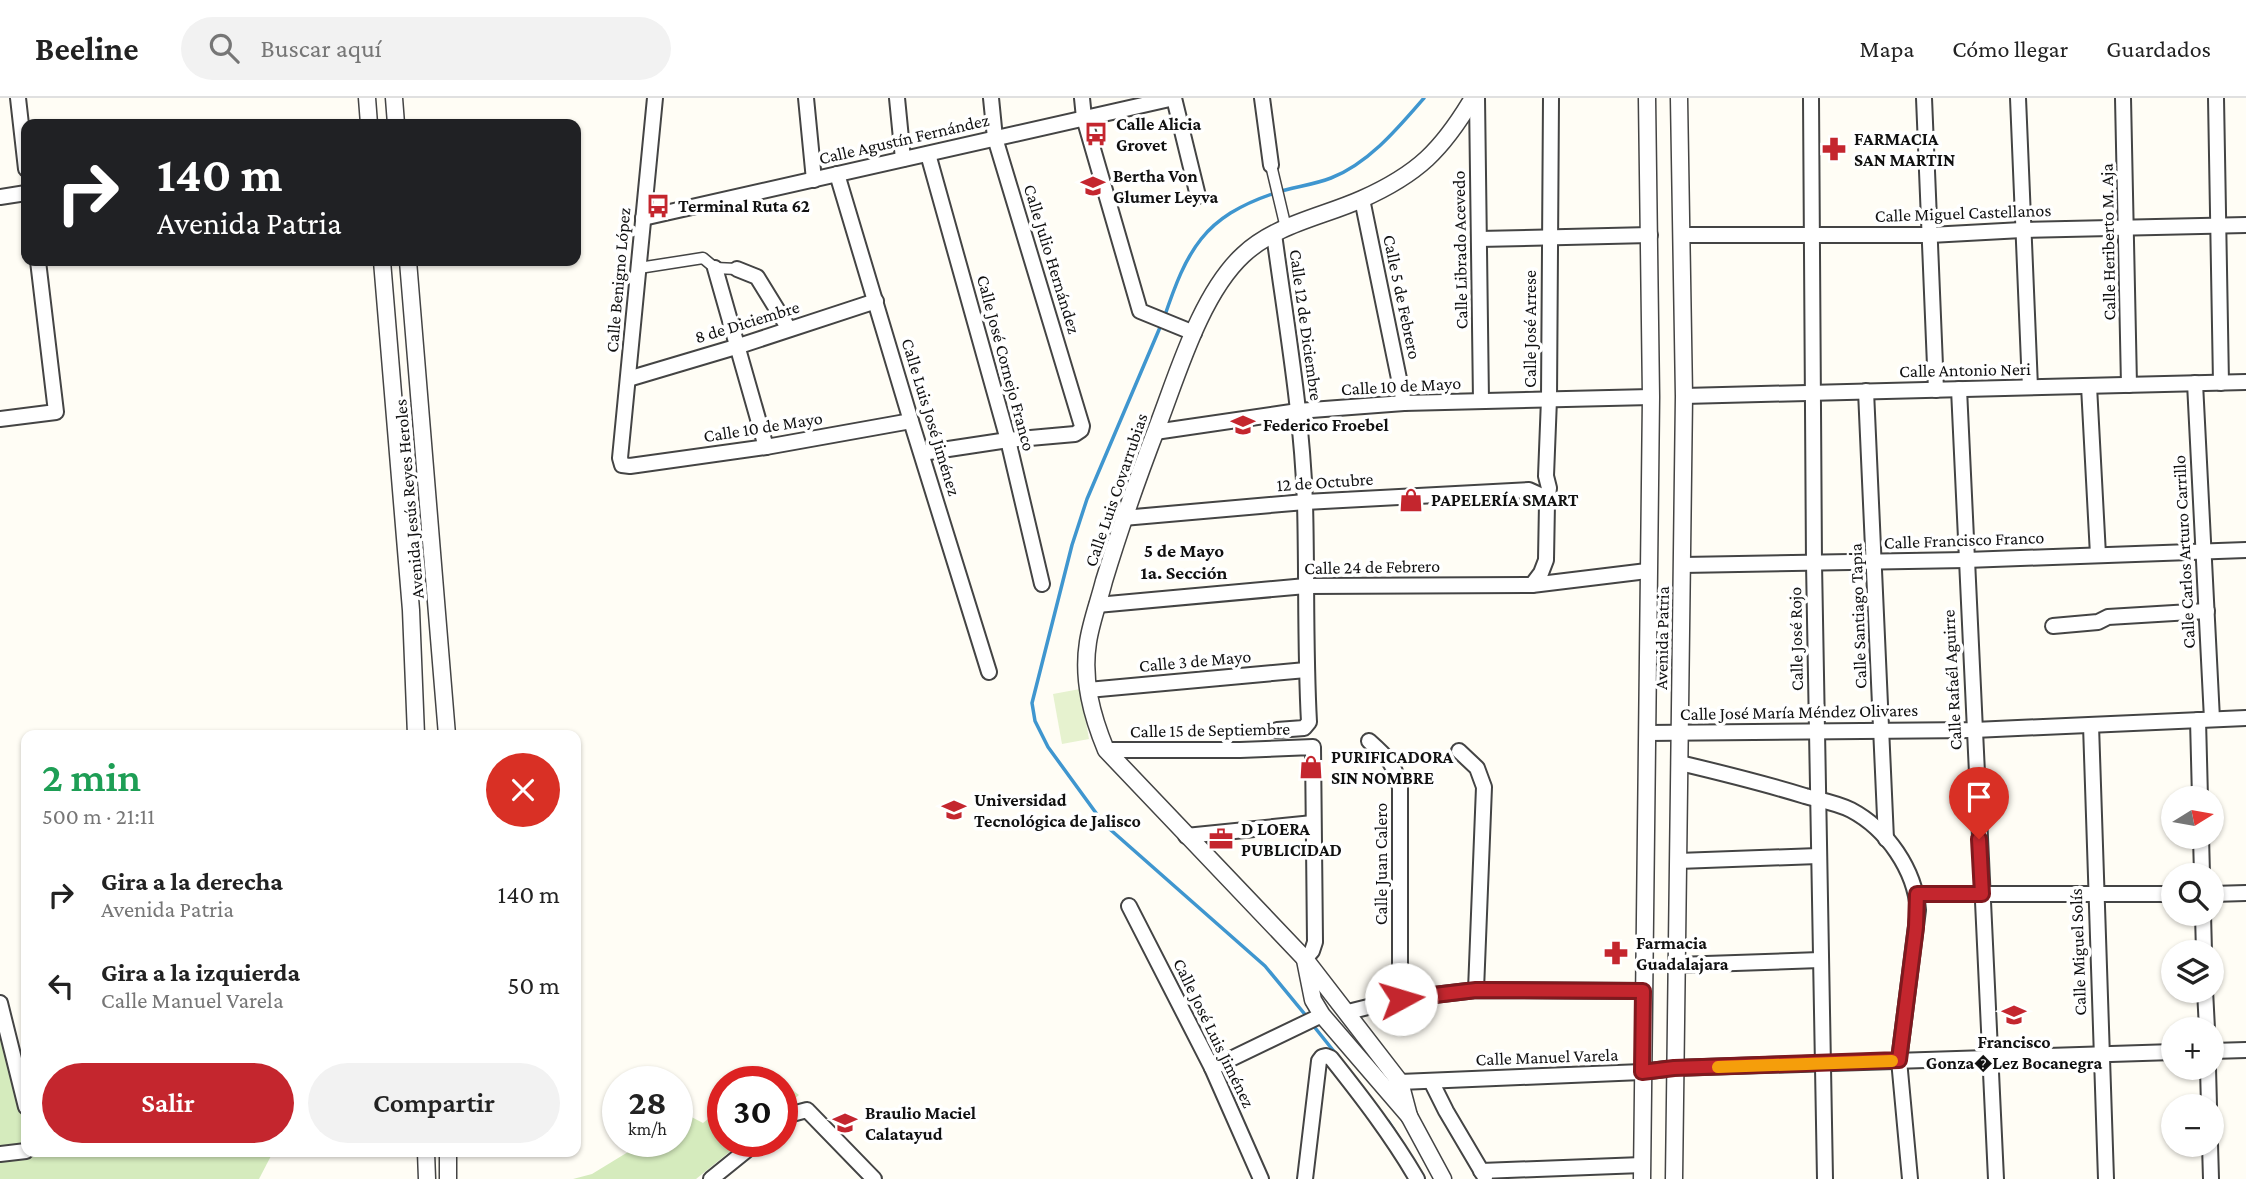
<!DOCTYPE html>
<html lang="es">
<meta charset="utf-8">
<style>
:root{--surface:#fff;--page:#f2f2f2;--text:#222;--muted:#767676;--line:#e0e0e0;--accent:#c4262e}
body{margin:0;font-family:"Crimson Pro",serif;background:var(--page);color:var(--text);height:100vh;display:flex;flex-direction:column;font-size:26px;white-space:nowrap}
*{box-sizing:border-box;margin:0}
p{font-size:23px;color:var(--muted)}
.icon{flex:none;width:38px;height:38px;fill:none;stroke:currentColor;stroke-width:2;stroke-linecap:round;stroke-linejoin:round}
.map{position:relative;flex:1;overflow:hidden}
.drawer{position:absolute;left:21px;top:632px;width:560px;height:427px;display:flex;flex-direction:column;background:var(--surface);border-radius:14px;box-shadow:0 2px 5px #0004}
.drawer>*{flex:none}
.guide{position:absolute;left:21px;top:21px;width:560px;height:147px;border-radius:14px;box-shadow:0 2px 5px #0004;background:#202124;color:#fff;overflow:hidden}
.needle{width:46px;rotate:79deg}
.fabs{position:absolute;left:2161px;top:688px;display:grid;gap:14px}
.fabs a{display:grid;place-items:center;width:63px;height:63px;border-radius:50%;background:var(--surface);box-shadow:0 2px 5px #0004;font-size:35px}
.speed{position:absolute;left:602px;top:968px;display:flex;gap:14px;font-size:35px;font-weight:700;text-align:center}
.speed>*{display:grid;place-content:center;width:91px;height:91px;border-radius:50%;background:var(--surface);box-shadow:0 2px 5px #0004;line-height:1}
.speed small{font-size:18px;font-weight:400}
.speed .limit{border:10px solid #d22;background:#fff;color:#111}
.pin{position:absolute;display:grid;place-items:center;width:60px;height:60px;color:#fff;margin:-72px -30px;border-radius:50% 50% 50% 0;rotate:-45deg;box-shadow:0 0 7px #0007}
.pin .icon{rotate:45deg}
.me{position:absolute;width:77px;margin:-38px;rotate:84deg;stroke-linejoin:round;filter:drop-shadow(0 0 5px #0008)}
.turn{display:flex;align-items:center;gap:24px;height:147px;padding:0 21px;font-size:32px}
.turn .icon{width:91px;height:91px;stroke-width:2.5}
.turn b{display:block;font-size:49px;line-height:60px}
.round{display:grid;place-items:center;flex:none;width:74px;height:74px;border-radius:37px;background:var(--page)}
.summary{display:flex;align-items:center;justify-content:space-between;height:119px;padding:0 21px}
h1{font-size:42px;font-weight:600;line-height:52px;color:#1e9e55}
.action{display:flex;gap:14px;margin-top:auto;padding:14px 21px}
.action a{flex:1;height:80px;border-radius:42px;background:var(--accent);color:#fff;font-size:28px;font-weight:600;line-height:80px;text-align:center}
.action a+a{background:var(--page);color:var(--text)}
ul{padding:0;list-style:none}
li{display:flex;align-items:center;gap:21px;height:91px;padding:0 21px}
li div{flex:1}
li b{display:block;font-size:26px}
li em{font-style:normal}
header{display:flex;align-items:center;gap:42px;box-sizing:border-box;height:98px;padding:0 35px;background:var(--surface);border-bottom:2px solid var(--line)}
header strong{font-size:33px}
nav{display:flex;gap:38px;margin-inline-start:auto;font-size:24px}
.search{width:490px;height:63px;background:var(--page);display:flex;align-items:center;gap:18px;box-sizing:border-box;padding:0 24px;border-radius:38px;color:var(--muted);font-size:26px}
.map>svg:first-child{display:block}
</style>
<header>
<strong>Beeline</strong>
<div class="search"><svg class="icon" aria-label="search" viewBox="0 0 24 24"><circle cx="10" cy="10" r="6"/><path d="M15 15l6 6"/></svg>Buscar aquí</div>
<nav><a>Mapa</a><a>Cómo llegar</a><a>Guardados</a></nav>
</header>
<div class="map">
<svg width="2246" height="1081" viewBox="0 0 2246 1081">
<rect width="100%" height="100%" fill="#fffdf5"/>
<g fill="#d5ebbd">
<path d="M0 929 26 1031V1049L0 1051Z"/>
<path d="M782 984 799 997 782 1011Z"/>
<path d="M723 1009V1043H743L696 1081H573L592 1076 646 1043H677V1016L680 1013 703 1025Z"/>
<path d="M62 1054H273L259 1081H0V1062Z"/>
</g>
<path fill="#e6f2cf" d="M1080 591 1089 641 1062 646 1053 596Z"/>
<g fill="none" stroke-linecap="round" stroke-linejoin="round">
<g stroke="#3f96cf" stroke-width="3.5">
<path d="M1164 220C1187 152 1203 119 1275 95 1293 89 1313 87 1331 80 1369 65 1398 30 1424 0"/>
<path d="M1161 227 1087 401 1072 447 1032 605 1035 623 1048 649 1104 726 1265 868 1308 920"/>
<path d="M1312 926 1336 956"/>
<path d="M1388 1023 1403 1046"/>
</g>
<g stroke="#444" stroke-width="13">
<g id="pedestrian">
<path d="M1271 67 1286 130"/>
<path d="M639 170 703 160 715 170 737 171"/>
</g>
</g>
<g stroke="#444" stroke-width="18">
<g id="minor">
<path d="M18 0 26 71"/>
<path d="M655 0 620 360 622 367 630 368 766 349 911 323"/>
<path d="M806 0 814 82"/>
<path d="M897 0 903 61"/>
<path d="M1082 0 1084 20 1140 213 1194 235"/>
<path d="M1174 0 1198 98"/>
<path d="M1262 0 1271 67"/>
<path d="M1477 0 1481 303"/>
<path d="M1811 0 1814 465 1825 1081"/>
<path d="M1924 0 1936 292"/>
<path d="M2018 0 2030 289"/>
<path d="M2123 0 2129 287"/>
<path d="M2216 0 2221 285"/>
<path d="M928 56 1008 342 1042 486"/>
<path d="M837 76 911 323 989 574"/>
<path d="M0 99 26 95"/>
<path d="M1362 101 1404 305"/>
<path d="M643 120 1174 0"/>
<path d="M1274 136C1286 225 1302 315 1305 405 1307 478 1305 551 1309 624L1304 630 1277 632"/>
<path d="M1682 137H1930L2022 132 2246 127"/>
<path d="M1479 141 1650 137"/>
<path d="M715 170 766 349"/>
<path d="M737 171 757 179 789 231"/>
<path d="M628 281 739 248 876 203"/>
<path d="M2195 285 2212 621"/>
<path d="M2089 288 2098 457"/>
<path d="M1959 291 1996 1081"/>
<path d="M1866 293 1886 741"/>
<path d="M1684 298 2246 284"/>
<path d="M0 321 56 314 38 163"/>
<path d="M1155 334 1298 313 1404 305 1651 299"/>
<path d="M922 355 1008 342 1075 336 1081 332 1082 328 995 40 991 0"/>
<path d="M1123 420 1305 404 1529 392 1540 397 1547 405"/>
<path d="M1683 467 1966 462 2246 452"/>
<path d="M1532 487 1541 475 1546 462 1547 405 1549 390 1546 378 1549 301 1551 0"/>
<path d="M1097 507 1306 488 1532 487 1647 473"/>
<path d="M2053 528 2098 524 2108 519 2207 513"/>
<path d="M1088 592 1306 572"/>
<path d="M2198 622 2200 700"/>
<path d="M2091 627 2106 1081"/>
<path d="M1647 635 1974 632 2246 620"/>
<path d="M1369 643C1387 659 1395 666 1400 690V901"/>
<path d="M1106 652H1240L1313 649 1315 844 1312 853 1305 861"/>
<path d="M1459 653 1477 670 1484 689 1476 892"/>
<path d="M1680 665C1722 675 1763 685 1805 698 1820 702 1837 705 1851 712 1887 731 1915 772 1918 812L1899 962 1910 1081"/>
<path d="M1186 738 1313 725"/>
<path d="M2201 738 2202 777"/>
<path d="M1678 763 1818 758"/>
<path d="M1917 796H2174"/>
<path d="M2212 796 2246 795"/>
<path d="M1129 808 1212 970 1261 1081"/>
<path d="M2203 816 2204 854"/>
<path d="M1676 867 1820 862"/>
<path d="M2205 892 2207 931"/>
<path d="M0 905 26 1009"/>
<path d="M1348 914 1400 901 1476 892 1643 893"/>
<path d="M2212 953 2246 952"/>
<path d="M1212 970 1322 917"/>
<path d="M2208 970 2209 1008"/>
<path d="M1431 983 1446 1013 1485 1079"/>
<path d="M1393 988 1400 984 1642 974 1674 970 2174 954"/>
<path d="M782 1023 792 1016 807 1012 874 1081"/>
<path d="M2210 1046 2211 1081"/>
<path d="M0 1056 26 1053"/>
<path d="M1481 1073 1642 1067"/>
<path d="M711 1081 758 1043"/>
<path d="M1305 1081 1319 963 1322 959 1326 958 1331 960C1362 999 1392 1038 1417 1081"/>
</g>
</g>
<g stroke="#444" stroke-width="19">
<g id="tertiary">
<path d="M367 0 369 26"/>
<path d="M394 0 396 26"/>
<path d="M382 163 411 512 416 637"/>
<path d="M408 163 447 637"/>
<path d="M1305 862 1313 902 1322 917 1409 1018 1443 1081"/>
<path d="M1409 1018 1400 984 1305 861 1106 652C1092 618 1082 582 1088 544 1091 524 1099 503 1104 483 1120 430 1138 379 1158 327 1178 275 1201 196 1243 157 1276 126 1322 119 1362 101 1418 76 1442 52 1473 0"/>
<path d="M426 1054 427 1081"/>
<path d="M448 1054V1081"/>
<path d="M1642 1081 1651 299 1647 0"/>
<path d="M1674 1081 1684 298 1679 0"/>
</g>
</g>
<use href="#pedestrian" stroke="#fff" stroke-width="10"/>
<use href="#minor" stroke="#fff" stroke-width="14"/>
<use href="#tertiary" stroke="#fff" stroke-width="16"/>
</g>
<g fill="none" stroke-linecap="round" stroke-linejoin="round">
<g stroke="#7f191e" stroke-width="18">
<path id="route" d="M1401 901 1476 892 1643 893 1642 974 1674 970 1899 962 1916 829 1917 796H1982L1979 741"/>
</g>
<use href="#route" stroke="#c4262e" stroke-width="12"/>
<path stroke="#f59e0b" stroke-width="12" d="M1718 969 1892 963"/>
</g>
<defs>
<g id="bus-bare" transform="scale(1.89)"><path d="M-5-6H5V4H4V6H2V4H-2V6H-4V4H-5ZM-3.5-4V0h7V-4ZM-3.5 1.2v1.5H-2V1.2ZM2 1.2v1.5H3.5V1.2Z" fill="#c4262e" stroke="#fff" stroke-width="2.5" paint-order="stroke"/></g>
<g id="pharmacy-bare" transform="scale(1.89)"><path d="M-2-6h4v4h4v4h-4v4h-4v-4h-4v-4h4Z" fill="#c4262e" stroke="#fff" stroke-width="2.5" paint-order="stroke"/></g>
<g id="school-bare" transform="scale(1.89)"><path d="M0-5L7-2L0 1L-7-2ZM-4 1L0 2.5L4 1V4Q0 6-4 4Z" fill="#c4262e" stroke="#fff" stroke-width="2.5" paint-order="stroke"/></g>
<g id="shop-bare" transform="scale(1.89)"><path d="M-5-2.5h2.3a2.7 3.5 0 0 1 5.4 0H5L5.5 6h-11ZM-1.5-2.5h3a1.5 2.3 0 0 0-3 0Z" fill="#c4262e" stroke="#fff" stroke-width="2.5" paint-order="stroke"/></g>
<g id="university-bare" transform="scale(1.89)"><path d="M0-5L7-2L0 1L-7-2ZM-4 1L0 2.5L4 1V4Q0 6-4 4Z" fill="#c4262e" stroke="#fff" stroke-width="2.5" paint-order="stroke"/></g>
<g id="office-bare" transform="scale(1.89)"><path d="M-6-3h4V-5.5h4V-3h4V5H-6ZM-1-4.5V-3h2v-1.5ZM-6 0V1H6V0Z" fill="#c4262e" stroke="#fff" stroke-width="2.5" paint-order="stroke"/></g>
</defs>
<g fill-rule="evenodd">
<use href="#bus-bare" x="1096" y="36"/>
<use href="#pharmacy-bare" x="1834" y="51"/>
<use href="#school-bare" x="1093" y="88"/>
<use href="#bus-bare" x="658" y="108"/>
<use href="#school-bare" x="1243" y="327"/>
<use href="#shop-bare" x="1411" y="402"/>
<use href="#shop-bare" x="1311" y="669"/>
<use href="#university-bare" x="954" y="712"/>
<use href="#office-bare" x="1221" y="741"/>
<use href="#pharmacy-bare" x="1616" y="855"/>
<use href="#school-bare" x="2014" y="917"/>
<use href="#school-bare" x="845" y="1025"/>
</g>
<g text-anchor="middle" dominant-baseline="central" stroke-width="7" stroke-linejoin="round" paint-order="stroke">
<g font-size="18" font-weight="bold" fill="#111" stroke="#fff" text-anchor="start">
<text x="1116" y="26">Calle Alicia<tspan x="1116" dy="21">Grovet</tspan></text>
<text x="1854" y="41">FARMACIA<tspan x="1854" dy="21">SAN MARTIN</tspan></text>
<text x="1113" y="78">Bertha Von<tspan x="1113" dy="21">Glumer Leyva</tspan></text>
<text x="678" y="108">Terminal Ruta 62</text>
<text x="1263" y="327">Federico Froebel</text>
<text x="1431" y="402">PAPELERÍA SMART</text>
<text x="1331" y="659">PURIFICADORA<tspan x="1331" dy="21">SIN NOMBRE</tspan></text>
<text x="974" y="702">Universidad<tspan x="974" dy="21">Tecnológica de Jalisco</tspan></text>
<text x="1241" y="731">D LOERA<tspan x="1241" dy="21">PUBLICIDAD</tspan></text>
<text x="1636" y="845">Farmacia<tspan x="1636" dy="21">Guadalajara</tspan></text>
<text x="2014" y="944" text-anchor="middle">Francisco<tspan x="2014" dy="21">Gonza�Lez Bocanegra</tspan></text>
<text x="865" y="1015">Braulio Maciel<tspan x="865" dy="21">Calatayud</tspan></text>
</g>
<g font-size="18" fill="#111" stroke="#fff">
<text transform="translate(904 41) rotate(-13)">Calle Agustín Fernández</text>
<text transform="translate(1963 115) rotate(-2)">Calle Miguel Castellanos</text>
<text transform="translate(2108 144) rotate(-91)">Calle Heriberto M. Aja</text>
<text transform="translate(1460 152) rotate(-91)">Calle Librado Acevedo</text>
<text transform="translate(1052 161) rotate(73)">Calle Julio Hernández</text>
<text transform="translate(618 182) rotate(-85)">Calle Benigno López</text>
<text transform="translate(1402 199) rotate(78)">Calle 5 de Febrero</text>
<text transform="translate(747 224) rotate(-17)">8 de Diciembre</text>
<text transform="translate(1306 227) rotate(82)">Calle 12 de Diciembre</text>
<text transform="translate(1530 231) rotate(-90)">Calle José Arrese</text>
<text transform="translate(1006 265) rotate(75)">Calle José Cornejo Franco</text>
<text transform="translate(1965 272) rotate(-1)">Calle Antonio Neri</text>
<text transform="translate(1401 288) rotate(-3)">Calle 10 de Mayo</text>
<text transform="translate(931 319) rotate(73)">Calle Luis José Jiménez</text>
<text transform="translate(763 329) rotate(-9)">Calle 10 de Mayo</text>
<text transform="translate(1325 384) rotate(-4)">12 de Octubre</text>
<text transform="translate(1116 392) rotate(-71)">Calle Luis Covarrubias</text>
<text transform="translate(409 401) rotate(-95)">Avenida Jesús Reyes Heroles</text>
<text transform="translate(1964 442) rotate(-2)">Calle Francisco Franco</text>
<text transform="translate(2184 454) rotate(-93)">Calle Carlos Arturo Carrillo</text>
<text transform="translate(1372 469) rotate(-1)">Calle 24 de Febrero</text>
<text transform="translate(1858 518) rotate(-92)">Calle Santiago Tapia</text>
<text transform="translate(1662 540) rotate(-89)">Avenida Patria</text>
<text transform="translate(1796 541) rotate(-91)">Calle José Rojo</text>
<text transform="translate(1195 563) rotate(-5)">Calle 3 de Mayo</text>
<text transform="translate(1952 582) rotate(-93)">Calle Rafaél Aguirre</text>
<text transform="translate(1799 614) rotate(-1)">Calle José María Méndez Olivares</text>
<text transform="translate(1210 632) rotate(-1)">Calle 15 de Septiembre</text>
<text transform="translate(1381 766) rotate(-90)">Calle Juan Calero</text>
<text transform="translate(2078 854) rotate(-92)">Calle Miguel Solís</text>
<text transform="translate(1214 935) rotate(64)">Calle José Luis Jiménez</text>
<text transform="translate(1547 959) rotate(-2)">Calle Manuel Varela</text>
</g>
<g font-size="19" font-weight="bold" fill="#111" stroke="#fff">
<text x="1184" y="452">5 de Mayo<tspan x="1184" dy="22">1a. Sección</tspan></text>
</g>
</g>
</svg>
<div class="fabs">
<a><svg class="needle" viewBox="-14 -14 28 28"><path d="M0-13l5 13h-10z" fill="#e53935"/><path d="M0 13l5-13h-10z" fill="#767676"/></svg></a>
<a><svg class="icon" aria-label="search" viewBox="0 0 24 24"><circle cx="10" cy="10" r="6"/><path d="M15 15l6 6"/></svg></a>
<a><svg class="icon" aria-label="layers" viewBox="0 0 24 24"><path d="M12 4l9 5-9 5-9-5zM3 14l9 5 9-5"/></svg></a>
<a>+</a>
<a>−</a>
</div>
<div class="speed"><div>28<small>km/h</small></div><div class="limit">30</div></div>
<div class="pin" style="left:1979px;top:741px;background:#d93025"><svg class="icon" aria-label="arrive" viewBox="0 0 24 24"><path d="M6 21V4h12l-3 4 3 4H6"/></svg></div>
<svg class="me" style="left:1401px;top:901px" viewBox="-20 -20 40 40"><circle r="19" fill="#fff"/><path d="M0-13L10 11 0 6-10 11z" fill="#c4262e"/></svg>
<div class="guide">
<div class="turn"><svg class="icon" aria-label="right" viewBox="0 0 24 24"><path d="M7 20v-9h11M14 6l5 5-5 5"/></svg><div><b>140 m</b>Avenida Patria</div></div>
</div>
<section class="drawer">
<div class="summary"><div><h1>2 min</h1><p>500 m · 21:11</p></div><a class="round" style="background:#d93025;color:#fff"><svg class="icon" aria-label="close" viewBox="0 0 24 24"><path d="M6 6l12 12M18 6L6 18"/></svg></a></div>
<ul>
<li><svg class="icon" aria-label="right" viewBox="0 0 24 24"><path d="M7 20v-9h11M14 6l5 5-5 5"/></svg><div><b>Gira a la derecha</b><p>Avenida Patria</p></div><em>140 m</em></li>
<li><svg class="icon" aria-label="left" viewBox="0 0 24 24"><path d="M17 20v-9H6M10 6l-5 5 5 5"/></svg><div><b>Gira a la izquierda</b><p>Calle Manuel Varela</p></div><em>50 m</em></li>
</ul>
<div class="action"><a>Salir</a><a>Compartir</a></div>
</section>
</div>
